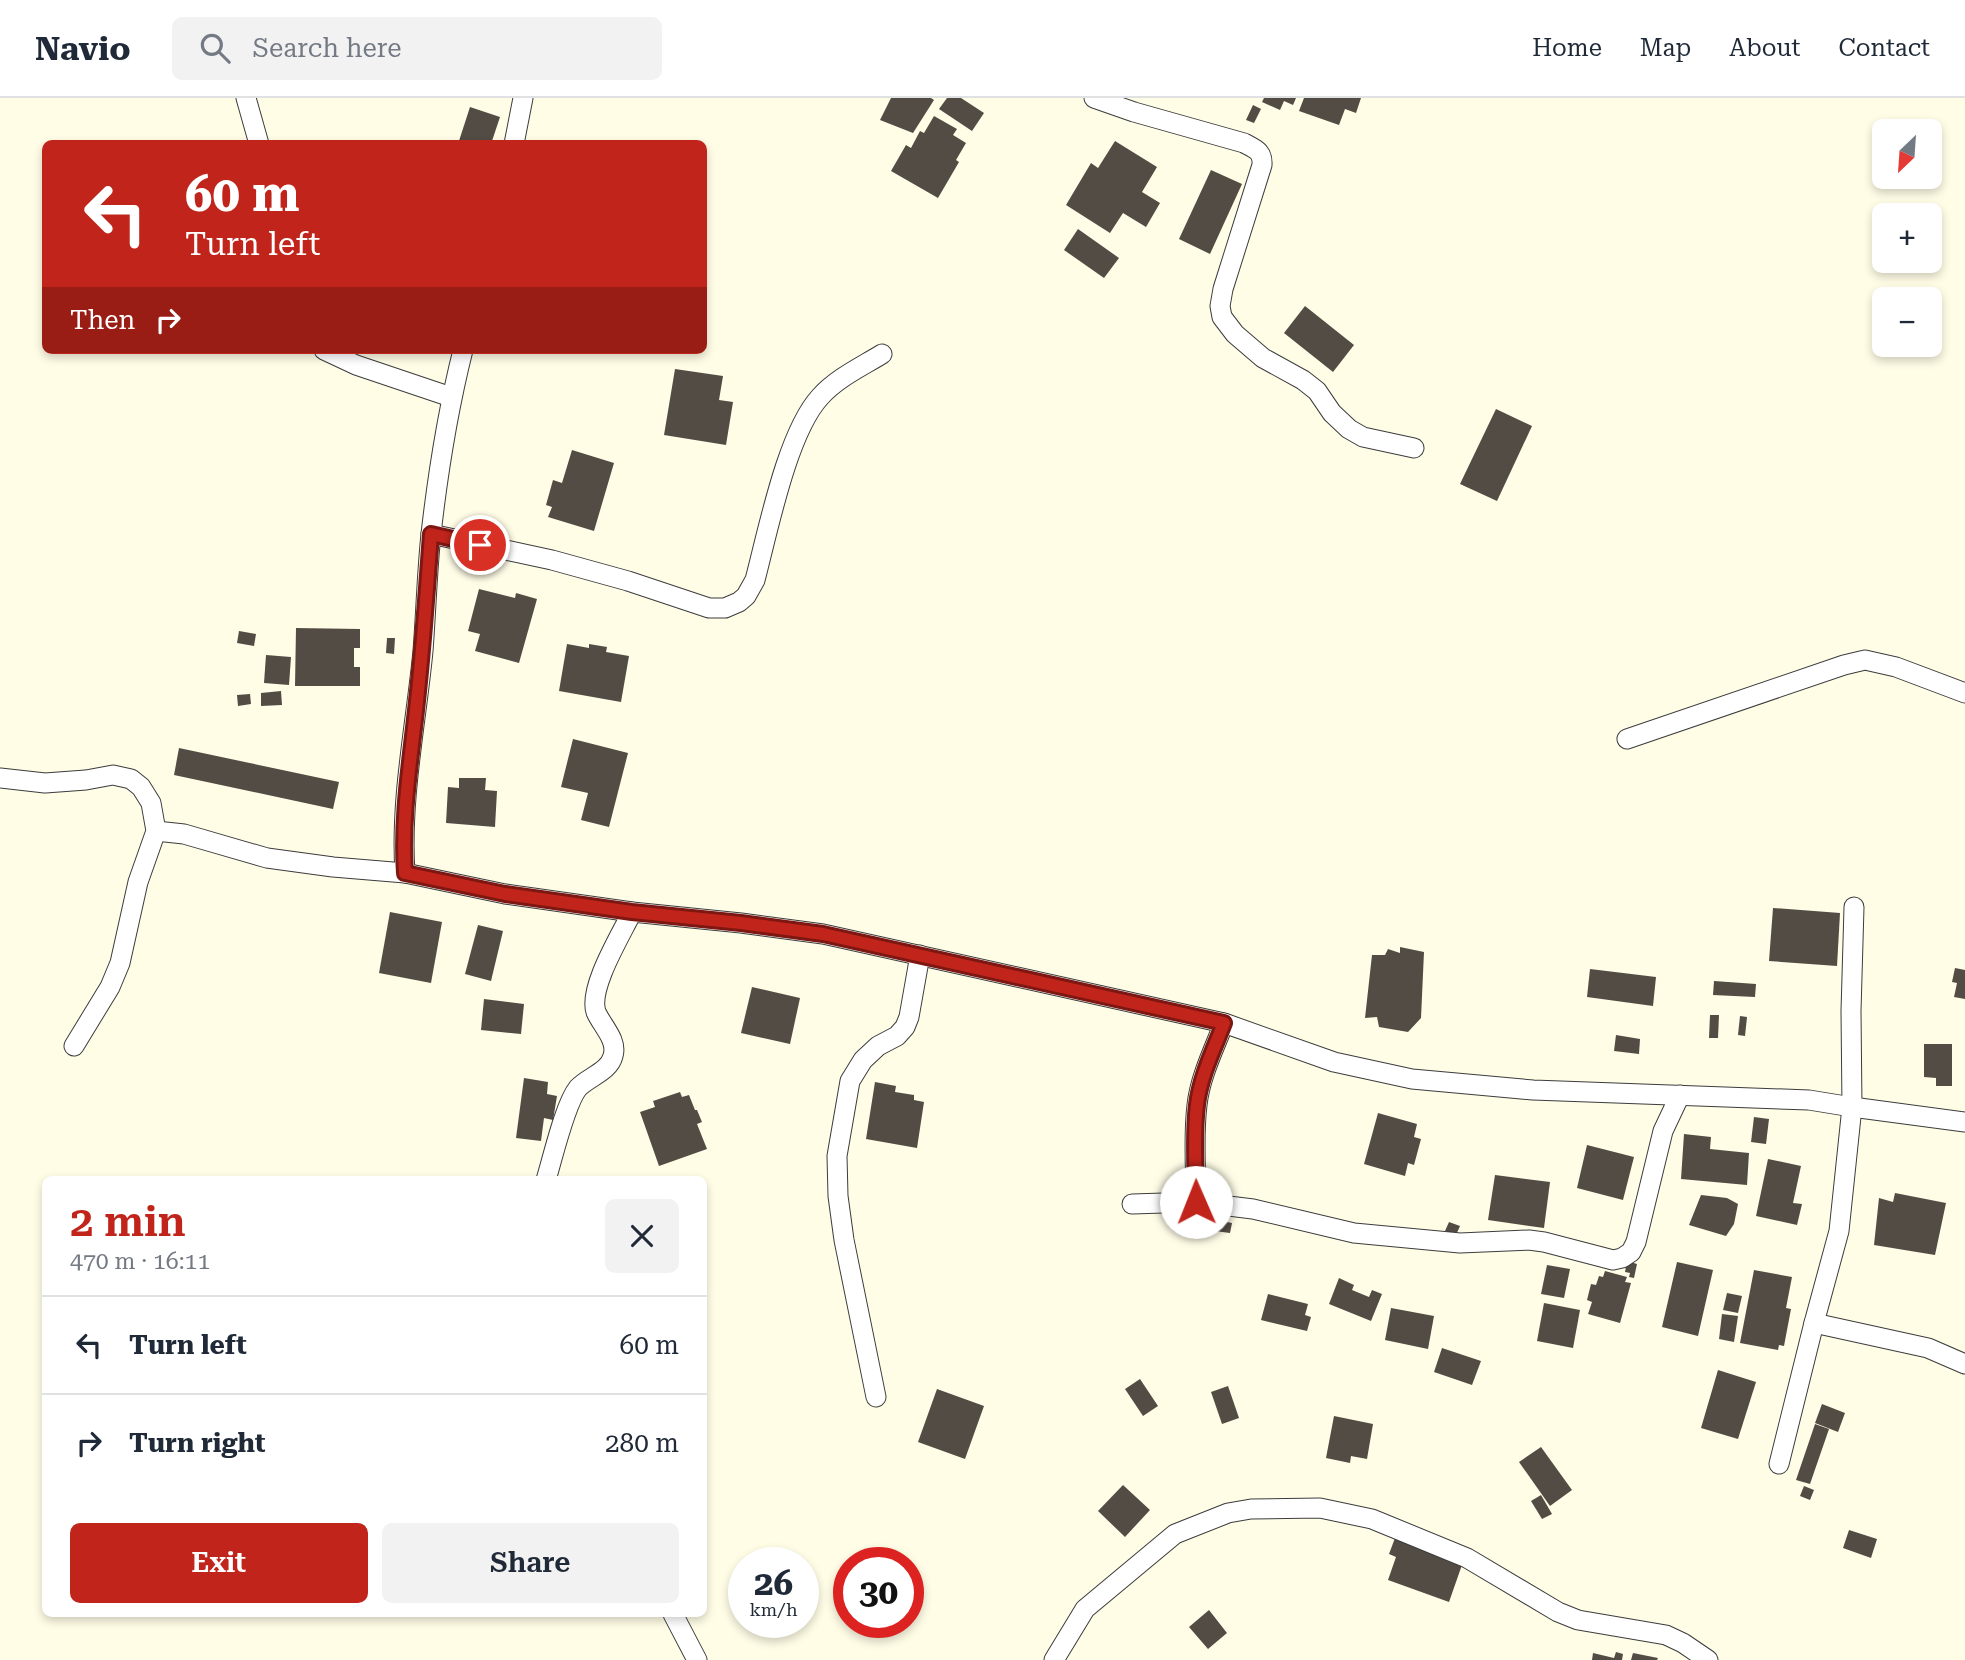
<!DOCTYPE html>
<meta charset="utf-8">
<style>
:root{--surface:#fff;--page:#f2f2f3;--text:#1f2937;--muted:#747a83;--line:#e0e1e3;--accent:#c0241b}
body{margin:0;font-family:"Roboto Serif",serif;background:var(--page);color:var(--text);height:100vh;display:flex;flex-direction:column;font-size:26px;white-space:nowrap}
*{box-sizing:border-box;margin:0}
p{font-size:23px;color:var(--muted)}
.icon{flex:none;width:38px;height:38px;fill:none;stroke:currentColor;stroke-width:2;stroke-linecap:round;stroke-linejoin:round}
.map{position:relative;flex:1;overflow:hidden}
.sheet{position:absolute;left:42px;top:1078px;width:665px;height:441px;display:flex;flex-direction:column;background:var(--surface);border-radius:10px;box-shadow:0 4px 10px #0003}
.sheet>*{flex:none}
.guide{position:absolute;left:42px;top:42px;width:665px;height:214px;border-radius:10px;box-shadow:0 4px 10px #0003;background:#c0241b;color:#fff;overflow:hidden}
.needle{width:46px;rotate:205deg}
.tools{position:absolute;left:1872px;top:21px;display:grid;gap:14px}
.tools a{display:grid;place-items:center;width:70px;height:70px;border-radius:10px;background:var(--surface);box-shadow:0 4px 10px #0003;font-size:35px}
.speed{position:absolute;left:728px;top:1449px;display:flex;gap:14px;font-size:35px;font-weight:700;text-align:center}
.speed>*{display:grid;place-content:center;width:91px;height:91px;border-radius:50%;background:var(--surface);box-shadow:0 4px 10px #0003;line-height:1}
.speed small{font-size:18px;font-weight:400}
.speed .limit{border:10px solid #d22;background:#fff;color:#111}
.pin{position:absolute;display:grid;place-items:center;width:60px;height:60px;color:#fff;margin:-30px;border:4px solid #fff;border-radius:50%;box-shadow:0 2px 7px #0007}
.me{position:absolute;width:77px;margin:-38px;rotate:359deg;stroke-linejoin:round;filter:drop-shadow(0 0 5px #0008)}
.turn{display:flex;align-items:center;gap:24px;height:147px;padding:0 28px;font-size:32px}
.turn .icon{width:91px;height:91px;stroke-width:2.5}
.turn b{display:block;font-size:49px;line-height:60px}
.then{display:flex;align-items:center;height:66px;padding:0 28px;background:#0003;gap:14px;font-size:26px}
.round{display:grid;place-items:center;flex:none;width:74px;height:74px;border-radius:10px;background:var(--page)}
.headline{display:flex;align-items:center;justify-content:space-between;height:119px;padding:0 28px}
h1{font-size:42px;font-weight:600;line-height:52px;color:var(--accent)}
.action{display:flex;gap:14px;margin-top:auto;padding:14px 28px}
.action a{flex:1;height:80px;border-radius:10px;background:var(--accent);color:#fff;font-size:28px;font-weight:600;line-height:80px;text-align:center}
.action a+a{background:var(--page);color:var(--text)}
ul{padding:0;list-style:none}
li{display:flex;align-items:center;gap:21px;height:98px;padding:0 28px;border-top:2px solid var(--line)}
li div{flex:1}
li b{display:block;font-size:26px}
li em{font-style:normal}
header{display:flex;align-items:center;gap:42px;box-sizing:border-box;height:98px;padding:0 35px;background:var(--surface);border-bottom:2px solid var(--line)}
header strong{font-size:33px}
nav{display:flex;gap:38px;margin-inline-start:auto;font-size:24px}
.search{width:490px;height:63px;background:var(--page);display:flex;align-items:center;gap:18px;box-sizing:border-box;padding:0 24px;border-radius:10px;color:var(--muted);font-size:26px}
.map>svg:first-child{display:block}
</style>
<header>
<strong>Navio</strong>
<div class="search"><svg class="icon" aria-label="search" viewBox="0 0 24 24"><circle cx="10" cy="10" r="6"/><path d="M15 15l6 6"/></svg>Search here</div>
<nav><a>Home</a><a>Map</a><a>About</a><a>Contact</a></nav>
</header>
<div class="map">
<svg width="1965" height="1562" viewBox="0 0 1965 1562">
<rect width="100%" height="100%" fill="#fffde6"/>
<g fill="#534c45">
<path d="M891 0H931L934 2 913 35 880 22Z"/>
<path d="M947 0H961L984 15 972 33 939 11Z"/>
<path d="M1264 0H1296L1293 7 1284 3 1280 12 1262 4Z"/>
<path d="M1304 0H1361L1356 15 1345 11 1339 27 1299 13Z"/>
<path d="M1253 7 1261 11 1254 25 1246 22Z"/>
<path d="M470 9 500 19 491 46H458Z"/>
<path d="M934 18 957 31 953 37 966 45 956 62 959 64 938 100 891 73 906 47 911 50 920 33 924 35Z"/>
<path d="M1115 43 1157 69 1142 94 1160 105 1146 129 1123 115 1110 135 1066 107 1091 65 1098 70Z"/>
<path d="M1211 72 1242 86 1210 156 1179 141Z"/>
<path d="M1078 131 1119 160 1104 180 1064 152Z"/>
<path d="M1305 208 1354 247 1333 274 1284 235Z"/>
<path d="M675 271 723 278 719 302 733 304 726 347 664 337Z"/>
<path d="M1496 311 1532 328 1497 403 1460 386Z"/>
<path d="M572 352 614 365 594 433 548 419 552 409 546 407 553 382 562 385Z"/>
<path d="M479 491 515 500 516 495 537 501 519 565 475 553 480 536 468 533Z"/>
<path d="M296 530 360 531V550H354V569H360V588H295Z"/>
<path d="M239 533 256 536 254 548 237 545Z"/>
<path d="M387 540H395L394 556 386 555Z"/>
<path d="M567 546 589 550V546L607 549 606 554 629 558 621 604 559 593Z"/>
<path d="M266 557 291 559 289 587 264 585Z"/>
<path d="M281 593 282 607 261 608V595Z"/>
<path d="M250 596 251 606 238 608 237 597Z"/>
<path d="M573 641 628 655 609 729 581 722 588 695 561 689Z"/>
<path d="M179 650 339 684 333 711 174 677Z"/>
<path d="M459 680H486L485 692 497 693 495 729 446 725 448 689 459 690Z"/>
<path d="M1773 810 1840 815 1837 868 1769 863Z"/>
<path d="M390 814 442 824 431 885 379 875Z"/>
<path d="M478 827 503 833 491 883 465 876Z"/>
<path d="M1400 849 1424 854 1421 920 1408 934 1379 929 1377 919 1365 920 1372 857H1385L1388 851 1400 855Z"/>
<path d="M1955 870 1965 872V901L1954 899 1957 885 1952 884Z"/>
<path d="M1590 871 1656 879 1653 908 1587 899Z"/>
<path d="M1714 883 1756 886 1755 899 1713 897Z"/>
<path d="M752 889 800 900 790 946 741 935Z"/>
<path d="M484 901 524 906 521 936 481 932Z"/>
<path d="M1710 917H1719L1718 940H1709Z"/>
<path d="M1740 918 1747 919 1745 938 1738 937Z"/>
<path d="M1616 937 1640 941 1639 956 1614 953Z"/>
<path d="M1924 946H1952V988H1936V980L1924 979Z"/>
<path d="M524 980 548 984 547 996 557 998 553 1022 544 1020 541 1043 516 1040Z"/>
<path d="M875 984 896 988 895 994 914 997V1002L924 1004 917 1050 866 1041Z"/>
<path d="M680 994 682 999 689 997 695 1012H697L702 1024 697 1026 707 1051 659 1068 640 1014 655 1009 653 1003Z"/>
<path d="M1378 1015 1417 1026 1414 1039 1421 1041 1414 1067 1408 1065 1405 1078 1364 1066Z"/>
<path d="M1754 1019 1769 1021 1766 1046 1751 1044Z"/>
<path d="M1684 1036 1711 1039 1710 1051 1749 1055 1747 1087 1681 1081Z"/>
<path d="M1587 1047 1634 1059 1623 1102 1577 1090Z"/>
<path d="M1768 1061 1801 1068 1793 1105 1802 1106 1797 1127 1756 1118Z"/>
<path d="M1495 1077 1550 1084 1544 1130 1488 1122Z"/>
<path d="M1895 1095 1946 1105 1935 1157 1874 1147 1879 1100 1893 1104Z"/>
<path d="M1701 1097 1727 1100 1738 1106 1734 1126 1726 1138 1689 1127Z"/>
<path d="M1217 1122 1232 1125 1230 1135 1215 1133Z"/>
<path d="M1449 1124 1460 1128 1456 1137 1445 1133Z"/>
<path d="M1627 1163 1637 1166 1634 1180 1629 1179 1630 1175 1625 1174Z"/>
<path d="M1677 1164 1713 1172 1698 1238 1662 1229Z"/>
<path d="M1547 1167 1570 1171 1564 1200 1541 1196Z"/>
<path d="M1754 1172 1792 1179 1786 1210 1791 1211 1784 1248 1779 1247 1778 1252 1740 1245Z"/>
<path d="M1605 1173 1627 1179 1625 1184 1631 1185 1620 1225 1588 1216 1592 1204 1587 1202 1591 1186 1596 1187 1599 1178 1603 1179Z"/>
<path d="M1339 1180 1354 1187 1352 1192 1369 1199 1372 1192 1382 1196 1371 1223 1329 1206Z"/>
<path d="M1727 1195 1742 1198 1738 1215 1723 1212Z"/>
<path d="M1268 1196 1308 1206 1305 1217 1311 1219 1307 1233 1261 1222Z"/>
<path d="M1544 1205 1580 1212 1573 1250 1537 1243Z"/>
<path d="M1391 1210 1434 1218 1428 1251 1385 1242Z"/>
<path d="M1722 1216 1738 1218 1734 1244 1719 1241Z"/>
<path d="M1442 1250 1481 1263 1472 1287 1434 1274Z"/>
<path d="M1718 1272 1756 1284 1738 1341 1701 1330Z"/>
<path d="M1140 1281 1158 1308 1143 1318 1125 1291Z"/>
<path d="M1228 1288 1239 1320 1222 1326 1211 1294Z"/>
<path d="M937 1291 984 1308 965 1361 918 1344Z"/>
<path d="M1822 1306 1845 1315 1838 1334 1815 1325Z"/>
<path d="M1334 1318 1373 1326 1367 1361 1351 1358 1350 1365 1326 1360Z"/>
<path d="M1815 1326 1829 1331 1810 1386 1796 1382Z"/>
<path d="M1541 1349 1572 1392 1550 1408 1519 1364Z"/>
<path d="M1123 1387 1150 1412 1125 1439 1098 1413Z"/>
<path d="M1804 1388 1814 1392 1810 1402 1800 1398Z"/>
<path d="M1541 1397 1552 1416 1542 1421 1531 1403Z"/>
<path d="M1849 1432 1877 1441 1871 1460 1843 1450Z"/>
<path d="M1395 1440 1463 1464 1449 1504 1388 1482 1396 1459 1389 1456Z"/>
<path d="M1209 1512 1227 1535 1208 1551 1189 1529Z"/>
<path d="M1616 1554 1623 1556 1622 1562H1592L1593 1555 1614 1560Z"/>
<path d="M1633 1555 1658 1560 1657 1562H1631Z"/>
</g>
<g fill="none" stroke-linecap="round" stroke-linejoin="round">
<g stroke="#3c3c3c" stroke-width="21">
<g id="minor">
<path d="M246 0 259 46"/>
<path d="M1094 0 1134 14 1244 45C1255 51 1263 53 1262 67L1223 191 1220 208 1222 219 1235 236 1263 260 1303 282 1317 293 1332 315 1349 331 1363 339 1414 350"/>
<path d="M514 46 523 0"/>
<path d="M324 252 356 267 451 299"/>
<path d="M431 436 552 462 628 483 709 510H725L739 504 746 498 755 482C768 433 787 335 820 299 837 280 861 269 882 256"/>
<path d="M1627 641 1844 567 1865 562 1896 569 1965 595"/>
<path d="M0 680 45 685 86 682 113 677 131 681 141 689 151 705 156 733 138 784 120 865 110 889 74 948"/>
<path d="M156 733 184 736 267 760 333 769 405 775 505 796 632 814 741 825 823 836 1224 925 1334 964 1412 981 1533 992 1809 1002 1852 1009 1965 1024"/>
<path d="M405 775C400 701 416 626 423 553 426 514 427 474 431 436 438 374 448 312 463 252"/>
<path d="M546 1082C553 1059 565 1006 578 990 588 979 609 974 613 958 618 942 602 928 596 914 588 890 621 837 632 814"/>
<path d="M1196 1104C1196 1072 1193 1039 1197 1007 1200 979 1214 951 1224 925"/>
<path d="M1132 1106 1196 1104 1253 1111 1354 1135 1460 1145 1529 1142 1544 1144 1613 1162 1622 1160 1631 1154 1636 1144 1663 1033 1680 997"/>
<path d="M1814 1225 1928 1250 1965 1266"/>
<path d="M876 1299 844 1142 838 1098 837 1058 850 983 863 962 878 948 897 938 905 929 909 919 920 857"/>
<path d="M1779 1366 1814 1225 1839 1133 1852 1009 1851 913 1854 809"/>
<path d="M673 1516 697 1562"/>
<path d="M1054 1562 1085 1511 1175 1436 1228 1415 1251 1411 1320 1410 1372 1421 1467 1460 1558 1514 1578 1522 1666 1537 1683 1545 1708 1562"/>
</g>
</g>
<use href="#minor" stroke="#fff" stroke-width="19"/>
</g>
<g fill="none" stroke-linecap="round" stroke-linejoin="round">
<g stroke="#7d1712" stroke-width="18">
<path id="route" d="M480 447 431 436C427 492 423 548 417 603 411 661 401 718 405 775L505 796 632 814 741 825 823 836 1224 925C1214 951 1200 979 1197 1007 1193 1039 1196 1072 1196 1104"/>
</g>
<use href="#route" stroke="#c0241b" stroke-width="12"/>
</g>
</svg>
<div class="tools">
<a><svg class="needle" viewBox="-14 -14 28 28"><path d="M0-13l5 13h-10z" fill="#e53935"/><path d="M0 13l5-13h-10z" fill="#747a83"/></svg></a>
<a>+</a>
<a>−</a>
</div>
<div class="speed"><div>26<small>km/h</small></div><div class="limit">30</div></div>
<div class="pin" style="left:480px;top:447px;background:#d93025"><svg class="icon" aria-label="arrive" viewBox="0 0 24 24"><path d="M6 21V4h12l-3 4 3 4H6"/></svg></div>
<svg class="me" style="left:1196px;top:1104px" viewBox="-20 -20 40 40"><circle r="19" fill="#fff"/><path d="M0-13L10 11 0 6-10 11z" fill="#c0241b"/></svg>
<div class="guide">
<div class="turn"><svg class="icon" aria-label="left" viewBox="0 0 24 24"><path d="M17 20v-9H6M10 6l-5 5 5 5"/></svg><div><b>60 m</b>Turn left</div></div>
<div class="then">Then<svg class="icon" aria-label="right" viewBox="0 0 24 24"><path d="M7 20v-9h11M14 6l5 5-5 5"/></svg></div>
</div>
<section class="sheet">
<div class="headline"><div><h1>2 min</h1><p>470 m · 16:11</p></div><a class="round"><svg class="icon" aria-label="close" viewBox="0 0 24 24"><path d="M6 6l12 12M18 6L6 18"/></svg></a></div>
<ul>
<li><svg class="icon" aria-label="left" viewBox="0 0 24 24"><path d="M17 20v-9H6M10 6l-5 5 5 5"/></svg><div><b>Turn left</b></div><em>60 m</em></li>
<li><svg class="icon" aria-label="right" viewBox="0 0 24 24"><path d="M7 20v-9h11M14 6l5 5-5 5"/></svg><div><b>Turn right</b></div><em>280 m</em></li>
</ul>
<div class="action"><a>Exit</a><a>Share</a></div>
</section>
</div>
